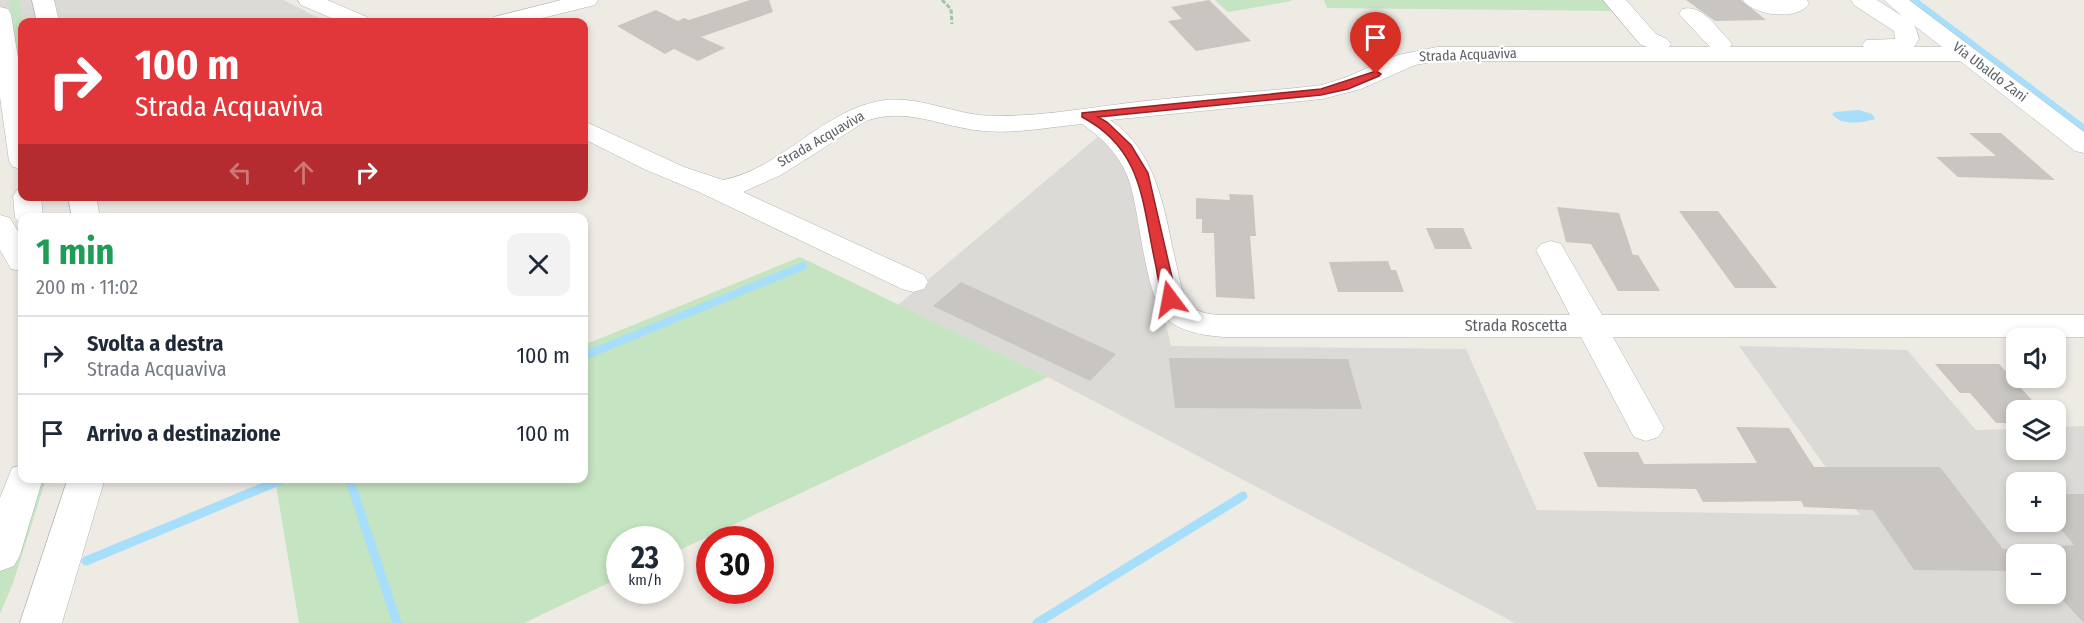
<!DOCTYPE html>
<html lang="it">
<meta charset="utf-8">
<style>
:root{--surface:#fff;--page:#f2f2f3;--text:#1f2937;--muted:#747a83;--line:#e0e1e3}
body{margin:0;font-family:"Fira Sans Condensed",sans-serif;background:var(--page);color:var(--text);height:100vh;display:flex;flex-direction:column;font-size:22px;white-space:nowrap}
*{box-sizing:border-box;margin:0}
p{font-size:20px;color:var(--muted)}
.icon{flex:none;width:33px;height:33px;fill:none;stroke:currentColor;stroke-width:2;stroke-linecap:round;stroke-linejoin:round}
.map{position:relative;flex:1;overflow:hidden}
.drawer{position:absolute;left:18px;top:213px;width:570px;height:270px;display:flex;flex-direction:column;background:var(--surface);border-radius:12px;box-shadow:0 3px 9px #0003}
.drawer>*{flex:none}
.banner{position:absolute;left:18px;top:18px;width:570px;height:183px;border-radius:12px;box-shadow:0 3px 9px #0003;background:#e1373b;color:#fff;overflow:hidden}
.fabs{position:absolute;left:2006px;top:328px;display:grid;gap:12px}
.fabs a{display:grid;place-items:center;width:60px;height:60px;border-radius:12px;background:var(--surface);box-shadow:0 3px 9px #0003;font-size:30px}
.speed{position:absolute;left:606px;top:526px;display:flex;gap:12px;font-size:30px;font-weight:700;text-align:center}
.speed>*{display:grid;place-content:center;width:78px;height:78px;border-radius:50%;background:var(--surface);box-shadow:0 3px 9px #0003;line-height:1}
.speed small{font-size:15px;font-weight:400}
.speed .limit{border:9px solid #d22;background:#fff;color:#111}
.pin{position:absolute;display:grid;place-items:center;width:51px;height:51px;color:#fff;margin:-62px -26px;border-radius:50% 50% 50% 0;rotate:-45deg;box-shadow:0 0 6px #0007}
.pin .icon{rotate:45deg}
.me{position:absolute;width:66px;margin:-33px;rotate:347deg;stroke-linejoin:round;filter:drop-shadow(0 0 4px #0008)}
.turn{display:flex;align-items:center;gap:21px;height:126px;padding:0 18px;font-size:27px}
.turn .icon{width:78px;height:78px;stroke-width:2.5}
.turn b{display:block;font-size:42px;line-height:51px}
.lanes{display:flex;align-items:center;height:57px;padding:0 18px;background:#0003;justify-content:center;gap:30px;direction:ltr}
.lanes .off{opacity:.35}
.round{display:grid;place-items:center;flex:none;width:63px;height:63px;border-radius:12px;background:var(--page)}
.summary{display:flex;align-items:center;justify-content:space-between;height:102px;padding:0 18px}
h1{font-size:36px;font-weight:700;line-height:45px;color:#1e9e55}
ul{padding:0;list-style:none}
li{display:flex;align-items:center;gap:18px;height:78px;padding:0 18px;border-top:2px solid var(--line)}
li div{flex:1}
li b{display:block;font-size:22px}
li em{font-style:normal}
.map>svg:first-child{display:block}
</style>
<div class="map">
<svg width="2084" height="623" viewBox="0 0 2084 623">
<rect width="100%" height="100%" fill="#eeeae4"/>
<g fill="#dcdad6" fill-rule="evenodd">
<path d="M0 0H283L327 22H22L0 65Z"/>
<path d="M1100 135 1126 155 1171 346 1466 349 1537 510 1860 515 1739 346 1907 350 1976 430 2016 429V450H2055V427L2084 426V623H1515L1048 377 898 305ZM2016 483H2055V522H2016ZM2016 555H2055V594H2016Z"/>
</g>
<g fill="#c5e4c1">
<path d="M9 0H19L23 22 22 95Z"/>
<path d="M1215 0H1291L1292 1 1228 12Z"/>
<path d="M1324 0H1604L1613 11 1327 8Z"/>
<path d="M800 257 1048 377 671 554 670 540H620L619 578 524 623H299L275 479 584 478V345Z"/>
<path d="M31 479H46L13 583 0 614V571Z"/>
</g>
<path fill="#a7dffb" d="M1859 110 1872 114 1875 119C1862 123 1841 126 1832 114L1835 112Z"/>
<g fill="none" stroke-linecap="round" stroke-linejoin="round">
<path stroke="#a7dffb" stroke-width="6" d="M1914 0 2084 128"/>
<path stroke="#a7dffb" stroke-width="8" d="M584 356 803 266"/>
<g stroke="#a7dffb" stroke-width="9">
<path d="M349 478 397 623"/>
<path d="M86 561 286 478"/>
<path d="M1037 623 1243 496"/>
</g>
</g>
<g fill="#c9c5c1">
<path d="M750 0H769L773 12 701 37 725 48 698 61 674 49 665 54 617 26 656 10 678 21 684 18 689 20Z"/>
<path d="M1209 0 1251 41 1196 51 1168 21 1182 19 1171 7Z"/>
<path d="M1686 0H1741L1766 20 1715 21Z"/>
<path d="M1969 133H2001L2055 180 1958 177 1936 157 1996 156Z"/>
<path d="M1229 194 1253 195 1256 236H1250L1255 299 1216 297 1214 233H1202V219H1196V198L1230 200Z"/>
<path d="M1557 207 1619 213 1633 255H1638L1660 291H1618L1591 244 1566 242Z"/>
<path d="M1679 211H1718L1777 288H1735Z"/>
<path d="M1426 228H1463L1472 249H1435Z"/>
<path d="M1388 261 1391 270H1396L1404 292H1338L1329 262Z"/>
<path d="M961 282 1116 354 1090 381 933 306Z"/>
<path d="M1169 358 1348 359 1362 409 1175 408Z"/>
<path d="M1935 364H1999L2042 411H2016V423H1996L1970 393H1960Z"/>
<path d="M1736 427 1789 428 1814 467H1940L2003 549H2016V571L1914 570 1873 510 1804 507 1801 501 1703 502 1696 489 1598 487 1583 452H1638L1644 464 1757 463Z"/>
<path d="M2055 494H2084V623L2055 592V555H2049L2042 547 2074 545 2055 522Z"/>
</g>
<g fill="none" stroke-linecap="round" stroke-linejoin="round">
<g stroke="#b1b5b8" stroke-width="1">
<g id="minor">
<path d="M32 0H54L59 22H37Z"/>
<path d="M298 0H327L367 17 370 22H341L301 5Z"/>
<path d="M561 0H598L595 5 526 22H491L494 17Z"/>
<path d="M1603 0H1626L1656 34 1667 39 1671 44 1669 47H1710L1679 14 1682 9C1702 4 1715 26 1728 39L1732 44 1730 47H1864L1862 45 1866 40 1895 39 1894 31 1854 5 1851 0H1877L1902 16 1884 0H1909L2084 132V153L2075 151 1960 61H1437L1415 65 1361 89 1322 99 1110 120C1158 152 1164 211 1176 263 1179 275 1181 293 1188 303 1195 312 1208 314 1218 315H1570L1536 250 1541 244 1551 241 1561 244 1602 315H2084V337H1613L1664 428 1658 437 1646 441 1634 437 1581 337H1225C1208 336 1186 333 1172 323 1142 301 1142 211 1127 175 1117 152 1101 137 1082 124 1050 127 1016 134 984 131 943 128 907 106 866 121L781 175 743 192 924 275 928 282 924 289 913 292 902 289 699 192 644 169 584 139V121L684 167 723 180C783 168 824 108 885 100 923 96 959 117 997 116 1053 116 1108 104 1164 99 1216 93 1269 92 1322 85L1344 78 1398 55 1437 47H1647L1640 44ZM1915 26 1942 47H1914L1919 39Z"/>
<path d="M1743 0H1807L1809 4C1797 21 1754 16 1743 0Z"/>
<path d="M0 7 8 9 11 14 22 83V169L13 167 9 161 0 97Z"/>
<path d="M22 189V196H41L43 218H22V225L15 218 13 196 17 190Z"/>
<path d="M68 196H96L100 218H72Z"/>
<path d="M0 215 10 218 22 238V271L11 269 0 250Z"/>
<path d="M22 465V478H43L20 555 14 566 0 571V498L12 468Z"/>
<path d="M68 478H105L62 623H20Z"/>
</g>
</g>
<path stroke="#9cc7a4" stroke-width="3" stroke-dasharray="4.5 2" stroke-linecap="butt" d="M942 0 951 9 952 24"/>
<use href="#minor" fill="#fff" fill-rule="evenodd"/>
</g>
<path fill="#e1373b" stroke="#922426" stroke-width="1.5" d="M1376 71 1381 74 1379 76 1348 89 1321 95 1098 117 1107 122 1131 145 1148 173 1177 299 1170 303 1165 302C1159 291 1158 275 1155 262 1142 202 1143 149 1082 117V113L1321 89Z"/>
<g text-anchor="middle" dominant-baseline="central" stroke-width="4.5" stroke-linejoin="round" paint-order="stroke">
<g font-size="14" fill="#5c6064" stroke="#fff">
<text transform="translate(1468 55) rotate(-2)">Strada Acquaviva</text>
<text transform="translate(1990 72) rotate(37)">Via Ubaldo Zani</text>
<text transform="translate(821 139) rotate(-30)">Strada Acquaviva</text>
</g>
<g font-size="16" fill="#5c6064" stroke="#fff">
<text x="1516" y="325">Strada Roscetta</text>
</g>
</g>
</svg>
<div class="fabs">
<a><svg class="icon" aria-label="sound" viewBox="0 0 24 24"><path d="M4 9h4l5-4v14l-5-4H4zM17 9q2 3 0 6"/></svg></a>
<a><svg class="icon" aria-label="layers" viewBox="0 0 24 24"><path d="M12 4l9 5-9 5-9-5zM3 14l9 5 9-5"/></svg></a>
<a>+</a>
<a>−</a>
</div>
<div class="speed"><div>23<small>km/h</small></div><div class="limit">30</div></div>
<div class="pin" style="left:1376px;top:74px;background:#d93025"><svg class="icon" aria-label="arrive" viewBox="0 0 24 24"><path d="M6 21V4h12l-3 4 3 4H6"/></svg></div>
<svg class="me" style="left:1170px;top:299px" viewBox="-20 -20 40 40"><path d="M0-17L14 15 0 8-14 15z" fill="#e1373b" stroke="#fff" stroke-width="4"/></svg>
<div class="banner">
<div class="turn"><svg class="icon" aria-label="right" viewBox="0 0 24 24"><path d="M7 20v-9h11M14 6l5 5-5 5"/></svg><div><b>100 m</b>Strada Acquaviva</div></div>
<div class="lanes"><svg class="icon off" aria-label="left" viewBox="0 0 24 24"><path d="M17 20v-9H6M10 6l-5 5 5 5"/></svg><svg class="icon off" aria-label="ahead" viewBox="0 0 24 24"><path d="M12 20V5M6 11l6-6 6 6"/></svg><svg class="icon" aria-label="right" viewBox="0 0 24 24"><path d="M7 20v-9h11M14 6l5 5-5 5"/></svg></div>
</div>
<section class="drawer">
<div class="summary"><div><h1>1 min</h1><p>200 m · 11:02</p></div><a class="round"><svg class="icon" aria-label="close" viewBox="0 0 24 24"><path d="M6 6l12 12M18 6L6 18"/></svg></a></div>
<ul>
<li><svg class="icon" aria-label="right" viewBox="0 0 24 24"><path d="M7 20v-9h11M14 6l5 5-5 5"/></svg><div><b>Svolta a destra</b><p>Strada Acquaviva</p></div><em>100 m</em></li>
<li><svg class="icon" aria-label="arrive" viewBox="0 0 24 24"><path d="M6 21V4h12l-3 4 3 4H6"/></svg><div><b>Arrivo a destinazione</b></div><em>100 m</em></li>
</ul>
</section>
</div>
